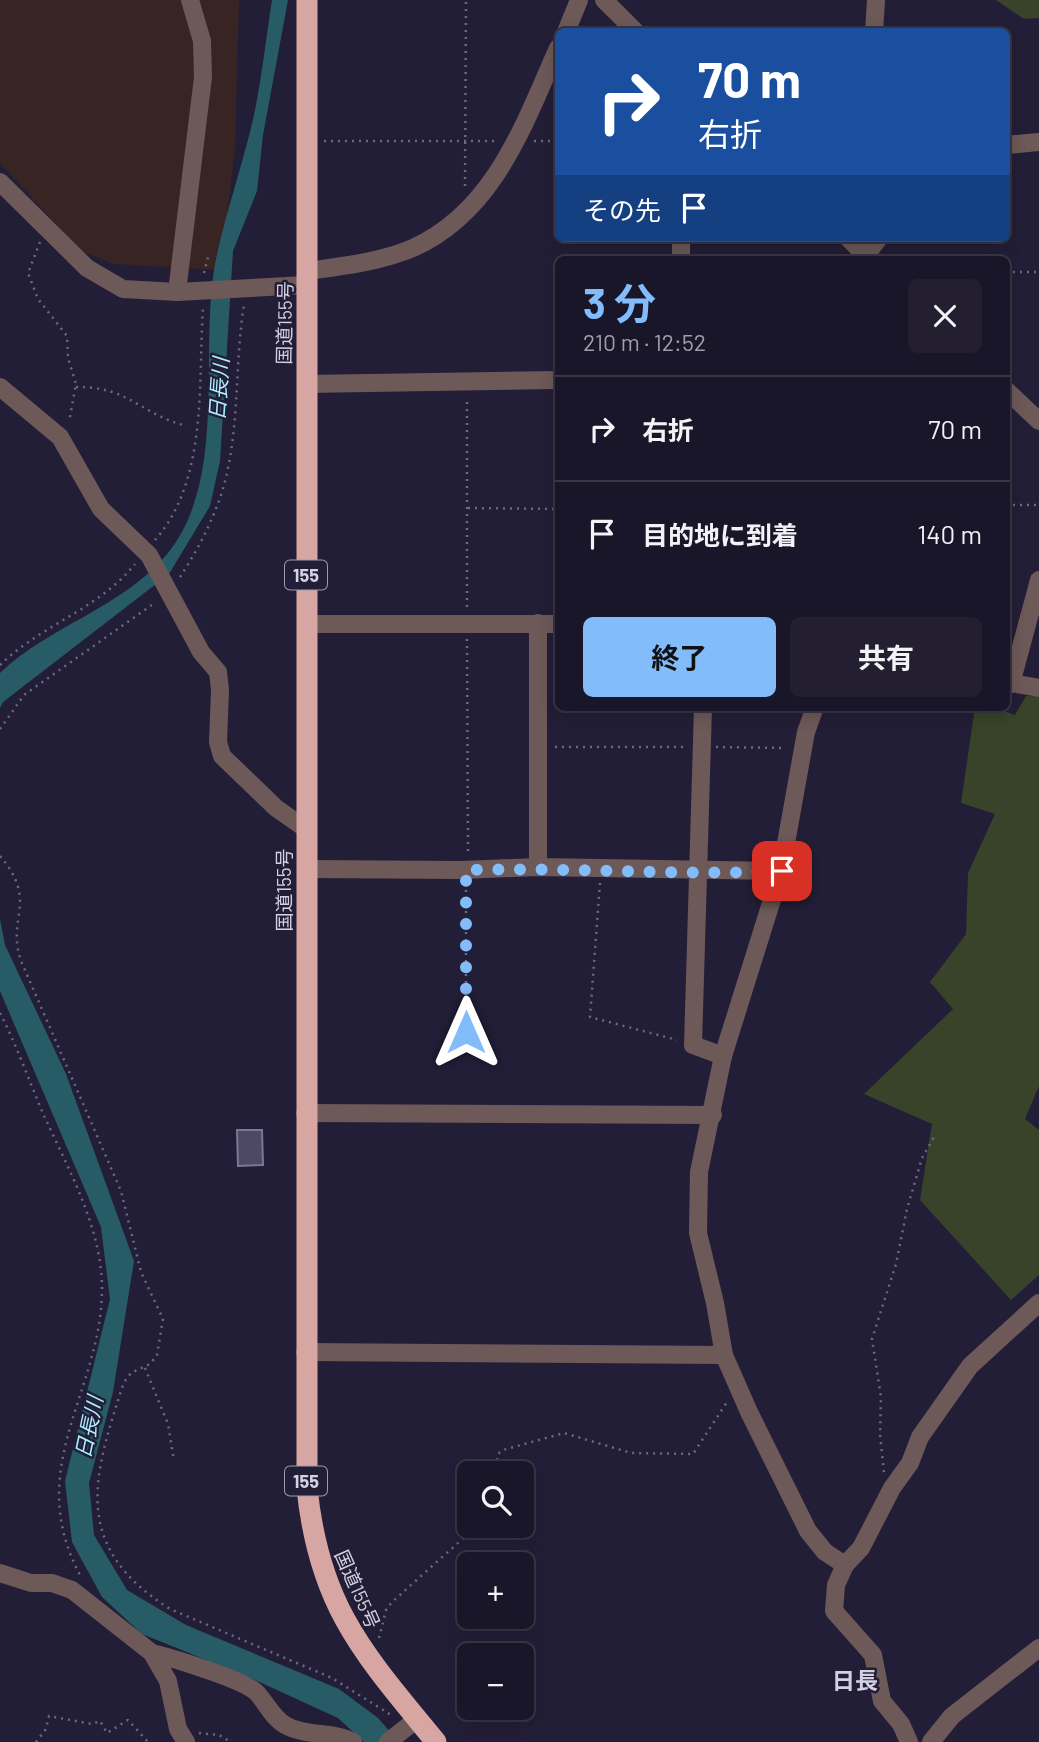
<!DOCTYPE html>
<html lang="ja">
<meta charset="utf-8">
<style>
:root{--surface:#1a1629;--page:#231f31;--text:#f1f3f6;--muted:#9f9fa8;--line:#383546;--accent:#83bcfb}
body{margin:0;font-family:Barlow,"Noto Sans JP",sans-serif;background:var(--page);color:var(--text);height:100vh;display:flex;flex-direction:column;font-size:26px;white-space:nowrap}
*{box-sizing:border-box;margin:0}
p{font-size:23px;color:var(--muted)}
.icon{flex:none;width:38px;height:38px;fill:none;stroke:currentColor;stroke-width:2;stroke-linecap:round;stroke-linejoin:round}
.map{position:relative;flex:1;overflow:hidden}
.sheet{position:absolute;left:555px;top:256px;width:455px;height:455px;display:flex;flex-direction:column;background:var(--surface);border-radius:10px;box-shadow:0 4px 18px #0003,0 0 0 2px var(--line)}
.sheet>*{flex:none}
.top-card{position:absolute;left:555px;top:28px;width:455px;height:214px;border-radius:10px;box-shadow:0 4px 18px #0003,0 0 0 2px var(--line);background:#1a4fa0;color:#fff;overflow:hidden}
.tools{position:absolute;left:457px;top:1461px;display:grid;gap:14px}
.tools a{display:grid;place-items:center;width:77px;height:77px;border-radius:10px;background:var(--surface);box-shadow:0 4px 18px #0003,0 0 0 2px var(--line);font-size:35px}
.pin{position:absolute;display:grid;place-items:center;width:60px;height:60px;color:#fff;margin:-30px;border-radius:14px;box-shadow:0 4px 10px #0006}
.me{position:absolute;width:77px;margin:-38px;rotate:0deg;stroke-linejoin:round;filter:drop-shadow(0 0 5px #0008)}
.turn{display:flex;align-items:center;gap:24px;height:147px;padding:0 28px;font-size:32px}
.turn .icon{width:91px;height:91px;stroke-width:2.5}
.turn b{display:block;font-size:49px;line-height:60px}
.then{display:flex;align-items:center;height:66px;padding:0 28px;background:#0003;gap:14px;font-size:26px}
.round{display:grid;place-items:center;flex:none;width:74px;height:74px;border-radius:10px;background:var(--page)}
.headline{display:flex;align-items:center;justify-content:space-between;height:119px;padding:0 28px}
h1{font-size:42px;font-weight:700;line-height:52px;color:var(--accent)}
.button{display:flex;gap:14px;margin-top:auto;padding:14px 28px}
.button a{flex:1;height:80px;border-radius:10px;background:var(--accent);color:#111;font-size:28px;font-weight:700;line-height:80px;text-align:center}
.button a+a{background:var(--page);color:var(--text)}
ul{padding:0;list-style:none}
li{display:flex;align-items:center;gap:21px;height:105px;padding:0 28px;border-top:2px solid var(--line)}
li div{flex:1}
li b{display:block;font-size:26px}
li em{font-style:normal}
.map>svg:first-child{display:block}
</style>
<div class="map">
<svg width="1039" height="1742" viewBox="0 0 1039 1742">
<rect width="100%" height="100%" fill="#231e37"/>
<path fill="#372423" d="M0 0H239L235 151 220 270 114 264 81 251 0 163Z"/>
<g fill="#38432a">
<path d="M996 0H1039V18L1024 19Z"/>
<path d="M1026 696H1039V1086L1025 1119 1039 1130V1275L1011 1300 920 1200 932 1124 864 1094 953 1009 930 982 966 934 968 873 995 814 961 803 975 707H993L1015 715Z"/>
</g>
<g fill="#275c67">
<path d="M272 0H288L263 135 257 191 233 251 220 461 210 506 169 574 3 702 0 708V673C49 626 124 607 168 553 229 477 198 349 216 259 226 211 243 164 254 115 262 77 266 38 272 0Z"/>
<path d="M0 919 5 945 66 1074 134 1261 113 1392 89 1483 94 1535 127 1590 186 1625 339 1689 378 1718 399 1742H364L338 1718 253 1679 142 1634 102 1597 72 1542 65 1481 110 1299 101 1227 0 991Z"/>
</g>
<path fill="#4d4864" stroke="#7c7795" stroke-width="2" d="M237 1130H262L263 1165 238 1166Z"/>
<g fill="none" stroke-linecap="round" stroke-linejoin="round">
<g stroke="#6d697f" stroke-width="2.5" stroke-dasharray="2 5" stroke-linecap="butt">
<path d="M324 141H496"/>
<path d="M534 141H558"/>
<path d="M465 186 466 0"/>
<path d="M40 242 28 273 38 299 67 336 68 358 76 384 69 422"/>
<path d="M1006 272H1039"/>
<path d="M204 273 209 253"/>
<path d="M76 387C129 386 141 415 187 426"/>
<path d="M1006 505H1039"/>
<path d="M468 508 558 509"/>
<path d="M155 540C208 480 198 383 203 308"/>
<path d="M180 577C193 557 206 534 215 511 242 447 233 373 244 305"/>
<path d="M467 607V397"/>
<path d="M467 639 468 852"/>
<path d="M0 665C41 625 99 609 135 564"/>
<path d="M0 729 24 695 156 602"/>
<path d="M555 747H685"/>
<path d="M716 747 786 748"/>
<path d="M0 856C39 902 6 917 21 961L121 1191 141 1272 163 1319 157 1355 150 1364 131 1373 124 1382C93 1477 70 1546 170 1609L332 1678 391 1715"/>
<path d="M600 883 590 1017 677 1040"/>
<path d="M0 1013C16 1044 28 1078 42 1111 66 1165 101 1225 102 1286 103 1391 22 1466 80 1575"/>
<path d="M466 1032V884"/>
<path d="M145 1368 168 1424 174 1461"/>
<path d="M884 1472 880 1435 881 1397 872 1339 896 1264 907 1209 922 1158 934 1137"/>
<path d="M495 1474 498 1454 503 1450 564 1433 631 1453 693 1454 727 1402"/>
<path d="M379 1638 386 1610 392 1602 477 1526"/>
<path d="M199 1733 219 1735 231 1742"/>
<path d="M36 1742 46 1729 49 1716 92 1724 100 1721 107 1733 128 1720 148 1742"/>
</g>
<g stroke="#6d5958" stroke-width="18">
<path d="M604 0 636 32"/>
<path d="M566 32 579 0"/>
<path d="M874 32 876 0"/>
<path d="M1006 145 1039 142"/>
<path d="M0 182 87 268 123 289 177 292 306 285"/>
<path d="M848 238 869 259"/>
<path d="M681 259V238"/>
<path d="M863 259 879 238"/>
<path d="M307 271C343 266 380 262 413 248 495 211 524 124 558 48"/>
<path d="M177 292 203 77 202 41 190 0"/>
<path d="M306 384 558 380"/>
<path d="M0 387 60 437 101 509 149 555 201 652 218 672 220 690 218 742 222 756 276 808 306 829"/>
<path d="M1006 390 1039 421"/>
<path d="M538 623V867"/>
<path d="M306 624H558"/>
<path d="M1006 682 1039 688"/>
<path d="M1011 684 1039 580"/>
<path d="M703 707 693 1045 723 1056"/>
<path d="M815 707 806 732 781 871 723 1056 699 1172 698 1233 715 1303 724 1355 749 1412 808 1531 825 1552 845 1565"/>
<path d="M306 869 462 870 538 867 781 871"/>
<path d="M305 1113 713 1115"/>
<path d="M305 1352 724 1355"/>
<path d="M0 1573 31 1583H52L72 1590 152 1653 168 1681 178 1729 186 1742"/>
<path d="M152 1653C172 1658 245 1680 257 1693 267 1704 272 1717 285 1725 306 1737 334 1731 353 1742"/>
<path d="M388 1742 417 1719"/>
<path d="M909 1742 901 1724 882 1701 873 1655 834 1611 836 1585 845 1565 861 1548 892 1488 910 1463 920 1437 970 1366 1039 1303"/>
<path d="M931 1742 952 1716 1039 1648"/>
</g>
<path stroke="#d7a5a2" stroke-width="21" d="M307 0V1488C319 1607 364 1654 436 1742"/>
</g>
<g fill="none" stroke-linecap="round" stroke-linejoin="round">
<path stroke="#83bcfb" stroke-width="12" stroke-dasharray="0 21.6" d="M466 1032V870C571 867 677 876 782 871"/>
</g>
<g text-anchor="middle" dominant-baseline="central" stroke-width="5" stroke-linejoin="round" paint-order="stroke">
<g fill="#231e37" stroke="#9e9baf" stroke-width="2">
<rect x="285" y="560.5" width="42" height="29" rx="5"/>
<rect x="285" y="1466.5" width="42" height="29" rx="5"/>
</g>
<g font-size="18" font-weight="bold" fill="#d3d1e2">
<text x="306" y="575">155</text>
<text x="306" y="1481">155</text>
</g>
<g font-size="19" fill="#d3d1e2" stroke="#231e37">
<text transform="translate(284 323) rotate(-89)">国道155号</text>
<text transform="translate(283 890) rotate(-90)">国道155号</text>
<text transform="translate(358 1589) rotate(66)">国道155号</text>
</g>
<g font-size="21" font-style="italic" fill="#a9edfd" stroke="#231e37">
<text transform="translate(218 389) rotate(-86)">日長川</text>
<text transform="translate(88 1427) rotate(-78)">日長川</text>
</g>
<g font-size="23" font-weight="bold" fill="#d3d1e2" stroke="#231e37">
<text x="855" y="1680">日長</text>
</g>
</g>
</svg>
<div class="tools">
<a><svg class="icon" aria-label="search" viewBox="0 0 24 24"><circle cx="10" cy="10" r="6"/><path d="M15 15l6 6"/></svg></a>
<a>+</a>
<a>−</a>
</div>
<div class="pin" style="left:782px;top:871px;background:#d93025"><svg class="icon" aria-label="arrive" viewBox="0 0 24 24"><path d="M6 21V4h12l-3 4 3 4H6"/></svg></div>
<svg class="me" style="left:466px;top:1032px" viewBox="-20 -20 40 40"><path d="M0-17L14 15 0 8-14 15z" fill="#83bcfb" stroke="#fff" stroke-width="4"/></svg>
<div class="top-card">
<div class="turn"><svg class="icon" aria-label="right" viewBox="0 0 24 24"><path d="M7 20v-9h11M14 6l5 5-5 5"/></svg><div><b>70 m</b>右折</div></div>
<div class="then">その先<svg class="icon" aria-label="arrive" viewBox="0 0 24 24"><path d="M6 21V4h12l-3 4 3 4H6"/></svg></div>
</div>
<section class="sheet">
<div class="headline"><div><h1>3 分</h1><p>210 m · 12:52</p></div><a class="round"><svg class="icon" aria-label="close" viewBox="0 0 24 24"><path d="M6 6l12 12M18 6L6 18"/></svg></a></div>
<ul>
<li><svg class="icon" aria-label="right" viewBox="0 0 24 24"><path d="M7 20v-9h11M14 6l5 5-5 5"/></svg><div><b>右折</b></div><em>70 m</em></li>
<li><svg class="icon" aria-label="arrive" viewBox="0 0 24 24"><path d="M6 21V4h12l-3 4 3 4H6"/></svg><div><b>目的地に到着</b></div><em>140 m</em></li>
</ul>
<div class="button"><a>終了</a><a>共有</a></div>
</section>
</div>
